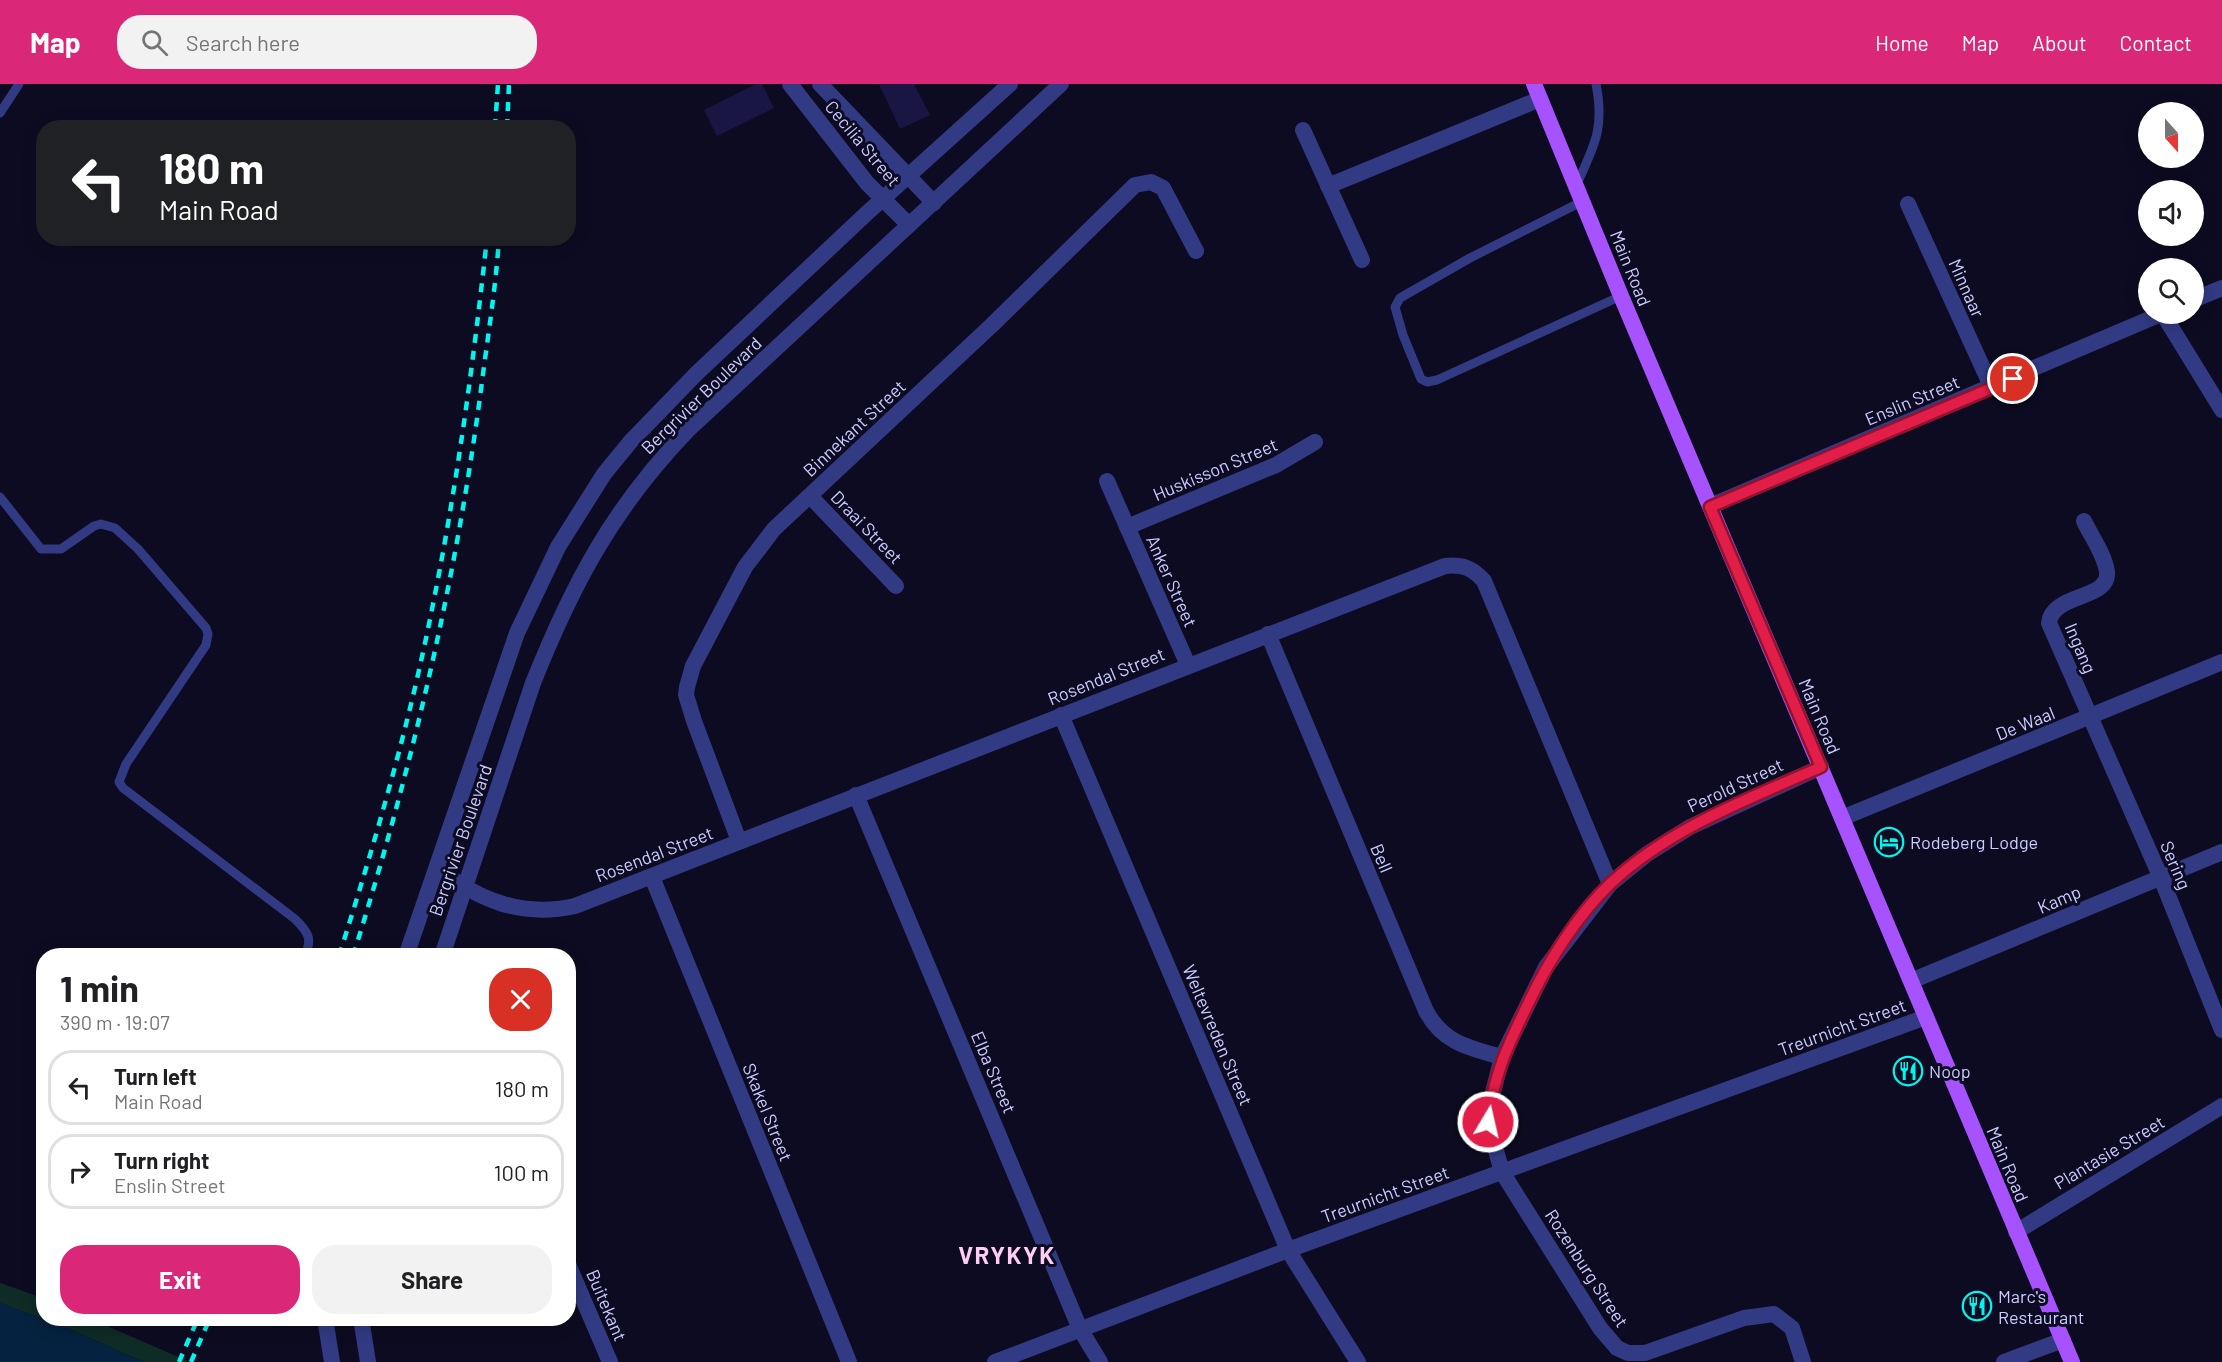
<!DOCTYPE html>
<meta charset="utf-8">
<style>
:root{--surface:#fff;--page:#f2f2f2;--text:#202124;--muted:#757577;--line:#e0e0e0;--accent:#db2777}
body{margin:0;font-family:Barlow,sans-serif;background:var(--page);color:var(--text);height:100vh;display:flex;flex-direction:column;font-size:22px;white-space:nowrap}
*{box-sizing:border-box;margin:0}
p{font-size:20px;color:var(--muted)}
.icon{flex:none;width:33px;height:33px;fill:none;stroke:currentColor;stroke-width:2;stroke-linecap:round;stroke-linejoin:round}
.map{position:relative;flex:1;overflow:hidden}
.side{position:absolute;left:36px;top:864px;width:540px;height:378px;display:flex;flex-direction:column;background:var(--surface);border-radius:24px;box-shadow:0 3px 15px #0003}
.side>*{flex:none}
.hud{position:absolute;left:36px;top:36px;width:540px;height:126px;border-radius:24px;box-shadow:0 3px 15px #0003;background:#202124;color:#fff;overflow:hidden}
.needle{width:39px;rotate:159deg}
.controls{position:absolute;left:2138px;top:18px;display:grid;gap:12px}
.controls a{display:grid;place-items:center;width:66px;height:66px;border-radius:50%;background:var(--surface);box-shadow:0 3px 15px #0003;font-size:30px}
.pin{position:absolute;display:grid;place-items:center;width:51px;height:51px;color:#fff;margin:-26px;border:3px solid #fff;border-radius:50%;box-shadow:0 2px 6px #0007}
.me{position:absolute;width:66px;margin:-33px;rotate:9deg;stroke-linejoin:round;filter:drop-shadow(0 0 4px #0008)}
.turn{display:flex;align-items:center;gap:21px;height:126px;padding:0 24px;font-size:27px}
.turn .icon{width:78px;height:78px;stroke-width:2.5}
.turn b{display:block;font-size:42px;line-height:51px}
.round{display:grid;place-items:center;flex:none;width:63px;height:63px;border-radius:24px;background:var(--page)}
.headline{display:flex;align-items:center;justify-content:space-between;height:102px;padding:0 24px}
h1{font-size:36px;font-weight:700;line-height:45px}
.primary-button{display:flex;gap:12px;margin-top:auto;padding:12px 24px}
.primary-button a{flex:1;height:69px;border-radius:24px;background:var(--accent);color:#fff;font-size:24px;font-weight:700;line-height:69px;text-align:center}
.primary-button a+a{background:var(--page);color:var(--text)}
ul{padding:0;list-style:none}
li{display:flex;align-items:center;gap:18px;height:75px;margin:0 12px 9px;padding:0 12px;border:3px solid var(--line);border-radius:24px}
li div{flex:1}
li b{display:block;font-size:22px}
li em{font-style:normal}
header{display:flex;align-items:center;gap:36px;box-sizing:border-box;height:84px;padding:0 30px;background:var(--accent);color:#fff}
header strong{font-size:28px}
nav{display:flex;gap:33px;margin-inline-start:auto;font-size:21px}
.search{width:420px;height:54px;background:var(--page);display:flex;align-items:center;gap:15px;box-sizing:border-box;padding:0 21px;border-radius:24px;color:var(--muted);font-size:22px}
.map>svg:first-child{display:block}
</style>
<header>
<strong>Map</strong>
<div class="search"><svg class="icon" aria-label="search" viewBox="0 0 24 24"><circle cx="10" cy="10" r="6"/><path d="M15 15l6 6"/></svg>Search here</div>
<nav><a>Home</a><a>Map</a><a>About</a><a>Contact</a></nav>
</header>
<div class="map">
<svg width="2222" height="1278" viewBox="0 0 2222 1278">
<rect width="100%" height="100%" fill="#0c0b21"/>
<path fill="#0e2b26" d="M0 1199 43 1214 44 1234 91 1235 190 1278H144L74 1247 0 1219Z"/>
<path fill="#052240" d="M0 1219 74 1247 144 1278H0Z"/>
<g fill="#191643">
<path d="M756 0H762L774 24 717 52 704 26Z"/>
<path d="M879 0H914L930 31 900 45Z"/>
</g>
<g fill="none" stroke-linecap="round" stroke-linejoin="round">
<g stroke="#323a84" stroke-width="9">
<path d="M0 29 19 0"/>
<path d="M1576 102C1594 62 1605 45 1596 0"/>
<path d="M1583 117 1470 174 1400 214 1395 223 1403 251 1421 295 1427 298 1437 296 1621 212"/>
<path d="M0 413 41 465H61L94 442 101 440 115 444 138 465 206 544 208 550 206 561 126 680 119 698 123 704 295 835C307 847 314 855 304 872"/>
</g>
<g stroke="#323a84" stroke-width="16">
<path d="M1303 46 1362 176"/>
<path d="M1328 102 1540 15"/>
<path d="M1908 120 1992 304"/>
<path d="M2193 216 2222 204"/>
<path d="M2163 230 2222 326"/>
<path d="M1107 397 1188 581"/>
<path d="M810 412 896 502"/>
<path d="M1710 422 2161 230"/>
<path d="M2084 437C2091 452 2105 471 2107 488 2110 516 2052 509 2049 539L2161 794 2222 946"/>
<path d="M1127 443 1276 381 1315 358"/>
<path d="M1268 550 1426 927C1443 959 1469 964 1502 973"/>
<path d="M1061 631 1288 1166 1358 1278"/>
<path d="M856 711 1080 1245 1100 1278"/>
<path d="M1842 734 2222 578"/>
<path d="M739 757 694 637 686 611 687 603 693 582 745 483 774 445 992 241 1135 101 1151 98 1163 104 1196 167"/>
<path d="M437 784C479 816 521 834 575 822L1445 482C1462 480 1473 484 1484 497L1610 800"/>
<path d="M652 793 849 1278"/>
<path d="M1911 897 2222 768"/>
<path d="M2016 1148 2222 1022"/>
<path d="M568 1180 610 1278"/>
<path d="M995 1278 1288 1166 1926 933"/>
<path d="M1803 1278 1792 1244 1774 1230 1744 1234 1645 1269H1628L1617 1264 1600 1244 1502 1088 1488 1038 1491 1016 1502 973 1546 883 1610 800 1647 770 1690 743 1821 683"/>
<path d="M2004 1278 2063 1256"/>
</g>
<g stroke="#323a84" stroke-width="16">
<path d="M790 0 867 99 909 141"/>
<path d="M820 0 934 119"/>
<path d="M406 872 517 549 558 463 604 390 631 357 697 289 867 129 1010 0"/>
<path d="M442 872 533 599C573 499 613 424 688 346L1061 0"/>
<path d="M325 1234 332 1278"/>
<path d="M361 1234 368 1278"/>
</g>
<path stroke="#a752ff" stroke-width="16" d="M1534 0 1621 212 2072 1278"/>
<g stroke="#00f6ee" stroke-width="4.5" stroke-dasharray="9 8" stroke-linecap="butt">
<path d="M495 44 498 0"/>
<path d="M507 44 509 0"/>
<path d="M339 872C374 761 407 649 430 535 456 409 473 282 487 154"/>
<path d="M353 872C413 681 458 488 483 290 489 245 496 200 499 154"/>
<path d="M179 1278 198 1234"/>
<path d="M191 1278 210 1234"/>
</g>
</g>
<g fill="none" stroke-linecap="round" stroke-linejoin="round">
<g stroke="#92132f" stroke-width="15">
<path id="route" d="M1488 1038C1494 989 1508 961 1529 918 1548 878 1578 830 1611 799 1670 744 1748 715 1821 683L1710 423 2013 295"/>
</g>
<use href="#route" stroke="#e11d48" stroke-width="10"/>
</g>
<defs>
<g id="hotel-ring" transform="scale(1.5)"><circle r="9.5" fill="#0c0b21" stroke="#00f6ee" stroke-width="1.5"/><path d="M-6-4.5h1.5V1H6V5H4.5V3h-9V5H-6ZM-4 0a1.8 1.8 0 1 1 3.6 0ZM.5 0V-2.5h3Q6-2.5 6 0Z" fill="#00f6ee"/></g>
<g id="restaurant-ring" transform="scale(1.5)"><circle r="9.5" fill="#0c0b21" stroke="#00f6ee" stroke-width="1.5"/><path d="M-5-6h1v4h1v-4h1v4h1v-4h1v5L-1.5 .5V6h-2V.5L-5-1ZM5-6V6H3V1.5H1.5Q1.5-4 5-6Z" fill="#00f6ee"/></g>
</defs>
<g fill-rule="evenodd">
<use href="#hotel-ring" x="1889" y="758"/>
<use href="#restaurant-ring" x="1908" y="987"/>
<use href="#restaurant-ring" x="1977" y="1222"/>
</g>
<g text-anchor="middle" dominant-baseline="central" stroke-width="6" stroke-linejoin="round" paint-order="stroke">
<g font-size="18" fill="#cbccff" stroke="#0c0b21">
<text transform="translate(863 59) rotate(50)">Cecilia Street</text>
<text transform="translate(1631 184) rotate(68)">Main Road</text>
<text transform="translate(1967 204) rotate(66)">Minnaar</text>
<text transform="translate(701 311) rotate(-44)">Bergrivier Boulevard</text>
<text transform="translate(1912 316) rotate(-23)">Enslin Street</text>
<text transform="translate(854 344) rotate(-43)">Binnekant Street</text>
<text transform="translate(1215 385) rotate(-23)">Huskisson Street</text>
<text transform="translate(867 443) rotate(46)">Draai Street</text>
<text transform="translate(1172 497) rotate(66)">Anker Street</text>
<text transform="translate(2081 564) rotate(67)">Ingang</text>
<text transform="translate(1106 592) rotate(-22)">Rosendal Street</text>
<text transform="translate(1820 632) rotate(67)">Main Road</text>
<text transform="translate(2025 639) rotate(-22)">De Waal</text>
<text transform="translate(1735 701) rotate(-25)">Perold Street</text>
<text transform="translate(460 756) rotate(-71)">Bergrivier Boulevard</text>
<text transform="translate(654 770) rotate(-21)">Rosendal Street</text>
<text transform="translate(1382 774) rotate(67)">Bell</text>
<text transform="translate(2176 781) rotate(67)">Sering</text>
<text transform="translate(2059 815) rotate(-23)">Kamp</text>
<text transform="translate(1842 943) rotate(-20)">Treurnicht Street</text>
<text transform="translate(1218 951) rotate(67)">Weltevreden Street</text>
<text transform="translate(994 988) rotate(67)">Elba Street</text>
<text transform="translate(768 1028) rotate(68)">Skakel Street</text>
<text transform="translate(2109 1068) rotate(-31)">Plantasie Street</text>
<text transform="translate(2008 1080) rotate(67)">Main Road</text>
<text transform="translate(1385 1110) rotate(-20)">Treurnicht Street</text>
<text transform="translate(1587 1184) rotate(57)">Rozenburg Street</text>
<text transform="translate(607 1221) rotate(67)">Buitekant</text>
</g>
<g font-size="18" fill="#cbccff" stroke="#0c0b21" text-anchor="start">
<text x="1910" y="758">Rodeberg Lodge</text>
<text x="1929" y="987">Noop</text>
<text x="1998" y="1212">Marc's<tspan x="1998" dy="21">Restaurant</tspan></text>
</g>
<g font-size="24" font-weight="bold" letter-spacing="1.5" fill="#ffcdf4" stroke="#0c0b21">
<text x="1007" y="1170">VRYKYK</text>
</g>
</g>
</svg>
<div class="controls">
<a><svg class="needle" viewBox="-14 -14 28 28"><path d="M0-13l5 13h-10z" fill="#e53935"/><path d="M0 13l5-13h-10z" fill="#757577"/></svg></a>
<a><svg class="icon" aria-label="sound" viewBox="0 0 24 24"><path d="M4 9h4l5-4v14l-5-4H4zM17 9q2 3 0 6"/></svg></a>
<a><svg class="icon" aria-label="search" viewBox="0 0 24 24"><circle cx="10" cy="10" r="6"/><path d="M15 15l6 6"/></svg></a>
</div>
<div class="pin" style="left:2013px;top:295px;background:#d93025"><svg class="icon" aria-label="arrive" viewBox="0 0 24 24"><path d="M6 21V4h12l-3 4 3 4H6"/></svg></div>
<svg class="me" style="left:1488px;top:1038px" viewBox="-20 -20 40 40"><circle r="17" fill="#e11d48" stroke="#fff" stroke-width="3"/><path d="M0-11L8 9 0 5-8 9z" fill="#fff"/></svg>
<div class="hud">
<div class="turn"><svg class="icon" aria-label="left" viewBox="0 0 24 24"><path d="M17 20v-9H6M10 6l-5 5 5 5"/></svg><div><b>180 m</b>Main Road</div></div>
</div>
<section class="side">
<div class="headline"><div><h1>1 min</h1><p>390 m · 19:07</p></div><a class="round" style="background:#d93025;color:#fff"><svg class="icon" aria-label="close" viewBox="0 0 24 24"><path d="M6 6l12 12M18 6L6 18"/></svg></a></div>
<ul>
<li><svg class="icon" aria-label="left" viewBox="0 0 24 24"><path d="M17 20v-9H6M10 6l-5 5 5 5"/></svg><div><b>Turn left</b><p>Main Road</p></div><em>180 m</em></li>
<li><svg class="icon" aria-label="right" viewBox="0 0 24 24"><path d="M7 20v-9h11M14 6l5 5-5 5"/></svg><div><b>Turn right</b><p>Enslin Street</p></div><em>100 m</em></li>
</ul>
<div class="primary-button"><a>Exit</a><a>Share</a></div>
</section>
</div>
